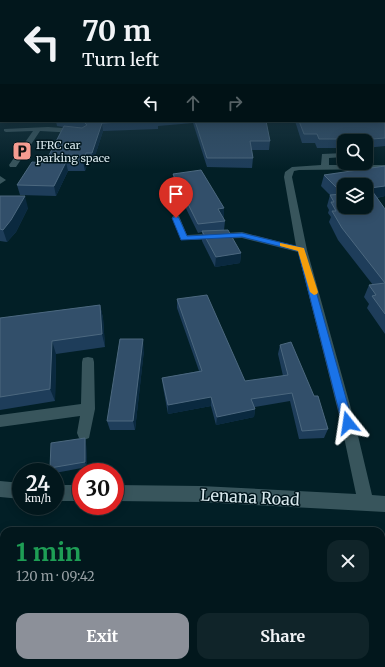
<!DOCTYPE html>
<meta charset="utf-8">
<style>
:root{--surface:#02171c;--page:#102429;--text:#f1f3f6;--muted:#969fa3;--line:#23363b;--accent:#8c9099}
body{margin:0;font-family:Merriweather,serif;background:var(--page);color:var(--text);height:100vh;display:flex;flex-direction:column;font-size:15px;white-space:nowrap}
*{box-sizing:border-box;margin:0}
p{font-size:13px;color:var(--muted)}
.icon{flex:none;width:22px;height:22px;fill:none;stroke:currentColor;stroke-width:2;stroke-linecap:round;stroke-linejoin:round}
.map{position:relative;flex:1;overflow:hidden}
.drawer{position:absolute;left:0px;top:527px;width:385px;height:140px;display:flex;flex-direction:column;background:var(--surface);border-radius:12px 12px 0 0;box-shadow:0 2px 10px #0003,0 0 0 1px var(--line)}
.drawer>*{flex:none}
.banner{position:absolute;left:0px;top:0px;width:385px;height:122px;box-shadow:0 2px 10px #0003,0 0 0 1px var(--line);background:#02171c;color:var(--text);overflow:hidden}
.tools{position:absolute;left:337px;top:134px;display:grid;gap:8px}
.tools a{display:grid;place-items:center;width:36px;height:36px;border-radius:8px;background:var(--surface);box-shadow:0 2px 10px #0003,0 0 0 1px var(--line);font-size:20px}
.speed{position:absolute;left:12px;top:463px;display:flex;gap:8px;font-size:20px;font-weight:700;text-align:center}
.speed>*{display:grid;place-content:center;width:52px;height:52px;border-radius:50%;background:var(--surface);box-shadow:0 2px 10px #0003,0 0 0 1px var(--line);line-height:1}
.speed small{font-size:10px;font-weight:400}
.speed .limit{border:6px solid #d22;background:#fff;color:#111}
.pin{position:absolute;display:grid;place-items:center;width:34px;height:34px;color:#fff;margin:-41px -17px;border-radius:50% 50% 50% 0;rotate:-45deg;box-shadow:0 0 4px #0007}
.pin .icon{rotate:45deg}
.me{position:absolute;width:44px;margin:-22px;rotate:345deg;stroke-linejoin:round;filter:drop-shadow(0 0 3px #0008)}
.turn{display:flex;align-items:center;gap:14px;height:84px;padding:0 16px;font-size:18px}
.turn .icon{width:52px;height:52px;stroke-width:2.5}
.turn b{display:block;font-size:28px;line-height:34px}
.lanes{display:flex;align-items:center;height:38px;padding:0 16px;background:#0003;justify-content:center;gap:20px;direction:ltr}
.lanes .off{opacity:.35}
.round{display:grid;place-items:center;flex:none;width:42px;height:42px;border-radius:12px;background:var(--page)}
.head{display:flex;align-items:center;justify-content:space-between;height:68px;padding:0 16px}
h1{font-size:24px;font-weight:700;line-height:30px;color:#1e9e55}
.primary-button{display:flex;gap:8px;margin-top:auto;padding:8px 16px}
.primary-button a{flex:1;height:46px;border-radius:12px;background:var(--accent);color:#fff;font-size:16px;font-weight:700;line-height:46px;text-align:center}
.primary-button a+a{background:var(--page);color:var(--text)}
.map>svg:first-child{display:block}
</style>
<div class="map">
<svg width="385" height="667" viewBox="0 0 385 667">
<rect width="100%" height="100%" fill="#021f26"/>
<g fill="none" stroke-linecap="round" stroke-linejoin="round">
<g fill="#38555c" fill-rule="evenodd">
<path d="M48 127 77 129 80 131 77 133 40 131 16 167H10L9 165 33 131 6 132 4 131V129Z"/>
<path d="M344 153V157L329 158V165H385V169L299 170 294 171 292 177 307 250 355 423 372 495 385 496V512L201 502 115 501V485L201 486 356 494 341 423 298 252 242 238 181 240 172 218 173 216H179L187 235 242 232 296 246 284 177 285 172 292 167 321 165 322 154Z"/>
<path d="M0 176 6 180 0 184Z"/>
<path d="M88 357 93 358 94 362 95 409 89 438 84 440 79 438 77 433 80 416 0 427V415L81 404 82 362 83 358Z"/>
<path d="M0 481 21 483V499L0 497Z"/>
<rect x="55" y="485" width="26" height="16"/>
</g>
</g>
<g fill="#1e3d5a">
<path d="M385 77V146L366 148V141H344V150H343L342 148H317L315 143H302L295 121H384Z"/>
<path d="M56 121H266L270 141 269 150H252L253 158 252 168 207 167 193 123 158 126V129L103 131 93 162H88L85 171H68L56 196 20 195 17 185 45 163 63 127 57 126Z"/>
<path d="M385 167V196L377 198 385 209V334L367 308 369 304 364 297 369 285H373L338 240 329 222 331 217 328 213 329 210 327 206 330 195 321 186 324 175Z"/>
<path d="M173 174 224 217 223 218 225 221 224 230 241 253 240 263 215 267 202 241V232L198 233 173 182Z"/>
<path d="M0 196 28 208 16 232 7 242 0 241Z"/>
<path d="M177 299 245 381 283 376 278 354 280 345 328 429 324 438 299 439 290 401 255 407V409L254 417 216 425 211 406 168 414 163 387 162 378 199 371 177 308Z"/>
<path d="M100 305 103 318 105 347 56 354 55 401 0 410V318Z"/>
<path d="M144 350 135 430H110L107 421Z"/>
<path d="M85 438 86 443 87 467 55 473V472H52L50 468Z"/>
<path d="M385 555V667H374L372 663H381V556Z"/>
</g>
<g fill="#0a293f">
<path d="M1 77V94L0 95V78Z"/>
<path d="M102 123 103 131 93 162 92 153Z"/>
<path d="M86 153 88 162 85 171 83 162Z"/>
<path d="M66 162 68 171 56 196 54 186Z"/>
<path d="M385 186V196L367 199 370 188Z"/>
<path d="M25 196 28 208 16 232 7 242 3 230Z"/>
<path d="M224 208V217L217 218 218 209Z"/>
<path d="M241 253 240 263 215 267 216 257Z"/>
<path d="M100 305 103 318 105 347 102 334Z"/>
<path d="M143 339 144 350 135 430 133 421Z"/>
<path d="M52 341 56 354 55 401 50 389Z"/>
<path d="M211 397V406L168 414V405Z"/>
<path d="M255 409 254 417 216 425 217 417Z"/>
<path d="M85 438 86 443 87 467 85 462Z"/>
</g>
<g fill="#324f6a" stroke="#4c687f" fill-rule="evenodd">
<path d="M384 77H385V138L346 141 345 139H319L317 134H304L299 121H384Z"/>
<path d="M83 121H138L102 123 92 153H86L83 162H66L54 186 17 185 32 162 45 163 64 126 82 128 87 125Z"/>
<path d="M195 121H266L270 141H250L253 158H207Z"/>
<path d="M385 166V186L370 188 385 209V283L342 228 332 211H336L331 202H334L330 195 343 194 324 175ZM344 185H366V207H344Z"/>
<path d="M201 170 224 208 218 209 225 221 198 224 173 174Z"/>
<path d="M0 196H25L11 220 3 230 0 229Z"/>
<path d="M228 230 241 253 216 257 202 231Z"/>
<path d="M385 283V314L372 296 376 295 369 285Z"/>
<path d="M207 295 245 381 288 375 280 345 291 342 314 396H318L328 429 302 431 292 393 251 399 255 409 217 417 211 397 168 405 162 378 202 371 177 299Z"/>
<path d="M100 305 102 334 52 341 50 389 0 397V318Z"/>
<path d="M120 339H143L133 421H107Z"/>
<path d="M85 438V462L50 468 51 443Z"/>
<path d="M385 555V663L381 654V556Z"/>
<path d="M48 663H291L293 667H40L48 664Z"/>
</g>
<linearGradient id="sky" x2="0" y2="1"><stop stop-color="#011115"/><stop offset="0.45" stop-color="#284252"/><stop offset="1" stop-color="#284252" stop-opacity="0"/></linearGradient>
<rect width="385" height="170" fill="url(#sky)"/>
<path fill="#1a73e8" stroke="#114b97" d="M176 216 179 218 187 236 242 233 304 248 353 423 352 426H344L342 423 298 251 242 237 181 240 172 218Z"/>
<path fill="#f59e0b" d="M280 243 304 248 318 292 317 294 314 295 310 292 298 251 280 246Z"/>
<defs>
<g id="parking-square" transform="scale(1)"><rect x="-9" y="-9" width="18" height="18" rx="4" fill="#f59c91" stroke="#00161d"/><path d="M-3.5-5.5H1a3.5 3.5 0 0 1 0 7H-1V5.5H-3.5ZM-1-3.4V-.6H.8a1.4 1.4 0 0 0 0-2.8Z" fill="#111"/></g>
</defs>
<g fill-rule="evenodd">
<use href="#parking-square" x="22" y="151"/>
</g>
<g text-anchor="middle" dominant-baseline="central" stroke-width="3" stroke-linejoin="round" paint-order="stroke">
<g font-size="11" fill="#d9e9ee" stroke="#00161d" text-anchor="start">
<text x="36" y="145">IFRC car<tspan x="36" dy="13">parking space</tspan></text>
</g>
<g font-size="16" fill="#d9e9ee" stroke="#00161d">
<text transform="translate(250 497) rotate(3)">Lenana Road</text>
</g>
</g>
</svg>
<div class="tools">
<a><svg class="icon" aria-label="search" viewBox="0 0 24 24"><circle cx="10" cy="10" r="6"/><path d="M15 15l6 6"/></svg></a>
<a><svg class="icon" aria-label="layers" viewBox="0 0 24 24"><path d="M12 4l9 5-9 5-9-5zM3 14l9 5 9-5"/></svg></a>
</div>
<div class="speed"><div>24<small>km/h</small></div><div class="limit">30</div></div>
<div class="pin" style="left:176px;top:218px;background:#d93025"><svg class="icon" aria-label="arrive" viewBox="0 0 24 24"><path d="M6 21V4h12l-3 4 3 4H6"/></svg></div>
<svg class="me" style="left:348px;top:423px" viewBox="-20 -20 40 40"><path d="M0-17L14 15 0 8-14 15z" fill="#1a73e8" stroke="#fff" stroke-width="4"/></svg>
<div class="banner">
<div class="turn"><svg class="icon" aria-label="left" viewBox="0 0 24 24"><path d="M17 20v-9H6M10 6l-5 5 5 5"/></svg><div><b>70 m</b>Turn left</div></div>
<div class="lanes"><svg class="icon" aria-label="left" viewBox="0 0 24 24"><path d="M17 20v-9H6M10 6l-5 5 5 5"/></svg><svg class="icon off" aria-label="ahead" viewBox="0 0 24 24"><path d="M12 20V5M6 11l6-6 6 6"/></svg><svg class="icon off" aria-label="right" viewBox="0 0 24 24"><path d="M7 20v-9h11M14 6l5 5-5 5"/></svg></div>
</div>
<section class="drawer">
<div class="head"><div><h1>1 min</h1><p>120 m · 09:42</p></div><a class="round"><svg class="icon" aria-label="close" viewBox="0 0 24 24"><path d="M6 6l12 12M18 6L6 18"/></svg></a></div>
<div class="primary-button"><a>Exit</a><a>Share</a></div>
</section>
</div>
